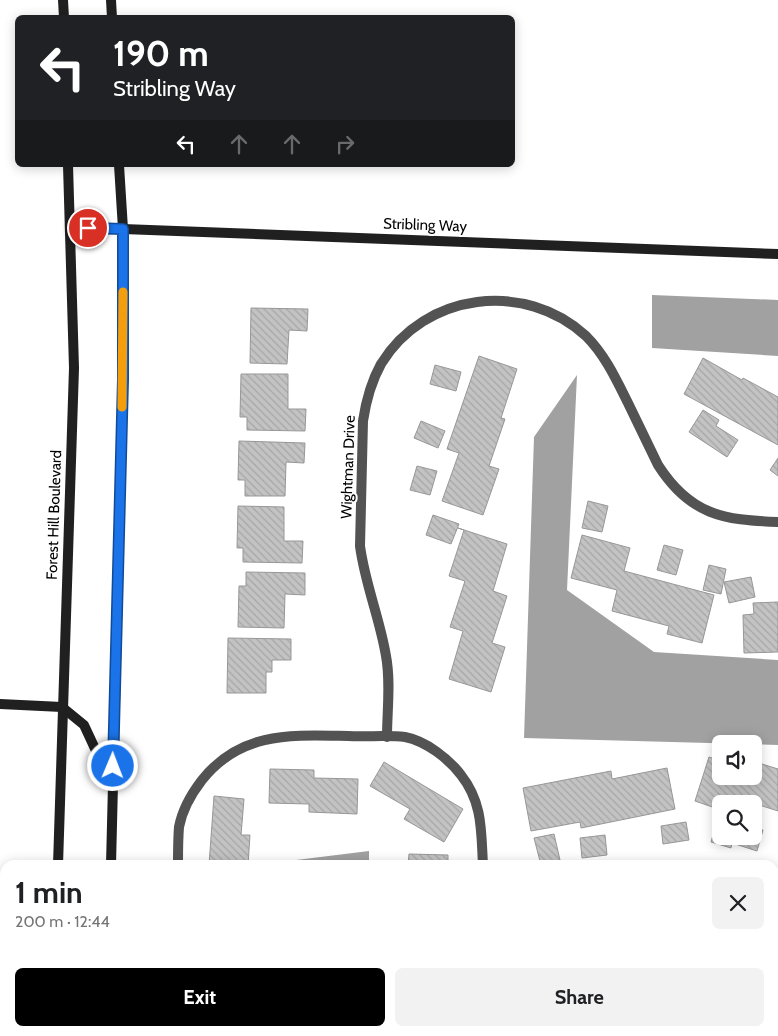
<!DOCTYPE html>
<meta charset="utf-8">
<style>
:root{--surface:#fff;--page:#f2f2f2;--text:#202124;--muted:#757577;--accent:#000}
body{margin:0;font-family:Cabin,sans-serif;background:var(--page);color:var(--text);height:100vh;display:flex;flex-direction:column;font-size:19px;white-space:nowrap}
*{box-sizing:border-box;margin:0}
p{font-size:16px;color:var(--muted)}
.icon{flex:none;width:28px;height:28px;fill:none;stroke:currentColor;stroke-width:2;stroke-linecap:round;stroke-linejoin:round}
.map{position:relative;flex:1;overflow:hidden}
.panel{position:absolute;left:0px;top:860px;width:779px;height:176px;display:flex;flex-direction:column;background:var(--surface);border-radius:15px 15px 0 0;box-shadow:0 2px 12px #0003}
.panel>*{flex:none}
.guide{position:absolute;left:15px;top:15px;width:500px;height:152px;border-radius:8px;box-shadow:0 2px 12px #0003;background:#202124;color:#fff;overflow:hidden}
.buttons{position:absolute;left:712px;top:735px;display:grid;gap:10px}
.buttons a{display:grid;place-items:center;width:50px;height:50px;border-radius:8px;background:var(--surface);box-shadow:0 2px 12px #0003;font-size:25px}
.pin{position:absolute;display:grid;place-items:center;width:42px;height:42px;color:#fff;margin:-21px;border:2px solid #fff;border-radius:50%;box-shadow:0 1px 5px #0007}
.me{position:absolute;width:55px;margin:-28px;rotate:1deg;stroke-linejoin:round;filter:drop-shadow(0 0 4px #0008)}
.turn{display:flex;align-items:center;gap:18px;height:105px;padding:0 15px;font-size:22px}
.turn .icon{width:65px;height:65px;stroke-width:2.5}
.turn b{display:block;font-size:35px;line-height:42px}
.lanes{display:flex;align-items:center;height:48px;padding:0 15px;background:#0003;justify-content:center;gap:25px;direction:ltr}
.lanes .off{opacity:.35}
.round{display:grid;place-items:center;flex:none;width:52px;height:52px;border-radius:8px;background:var(--page)}
.overview{display:flex;align-items:center;justify-content:space-between;height:85px;padding:0 15px}
h1{font-size:30px;font-weight:800;line-height:38px}
.button{display:flex;gap:10px;margin-top:auto;padding:10px 15px}
.button a{flex:1;height:58px;border-radius:8px;background:var(--accent);color:#fff;font-size:20px;font-weight:800;line-height:58px;text-align:center}
.button a+a{background:var(--page);color:var(--text)}
.map>svg:first-child{display:block}
</style>
<div class="map">
<svg width="778" height="1036" viewBox="0 0 778 1036">
<defs>
<pattern id="building-back-hatch" width="6" height="6" patternUnits="userSpaceOnUse" patternTransform="scale(1.25)"><rect width="6" height="6" fill="#c3c3c3"/><path d="M-1 5l2 2M0 0l6 6M5-1l2 2" fill="none" stroke="#a6a6a6"/></pattern>
</defs>
<rect width="100%" height="100%" fill="#fff"/>
<g fill="#a1a1a1">
<path d="M652 295 778 300V356L652 348Z"/>
<path d="M577 375 567 590 654 652 778 660V745L524 738 534 437Z"/>
<path d="M369 851V865H289L288 861Z"/>
</g>
<g fill="url(#building-back-hatch)" stroke="#979797">
<path d="M251 308 308 309 307 331 289 330 287 364 250 363Z"/>
<path d="M479 356 517 369 501 418 505 419 489 466 499 469 483 515 442 501 459 453 447 449Z"/>
<path d="M703 358 742 380 743 378 778 397V445L684 394Z"/>
<path d="M435 365 461 372 456 391 430 384Z"/>
<path d="M241 374H288V409H306L305 431 247 430V417H240Z"/>
<path d="M703 410 719 420 716 426 738 440 727 457 689 432Z"/>
<path d="M421 421 445 431 438 448 414 438Z"/>
<path d="M239 441 305 443 304 463 286 462 285 496H245V480H238Z"/>
<path d="M778 458V476L770 470Z"/>
<path d="M417 466 437 471 430 495 410 490Z"/>
<path d="M588 501 608 506 602 532 582 528Z"/>
<path d="M238 506 284 507V541H303L302 563 243 562V548H237Z"/>
<path d="M433 515 459 524 451 544 426 535Z"/>
<path d="M458 528 507 544 493 591 507 596 492 643 505 647 491 692 449 679 463 631 450 627 465 581 449 576 464 530Z"/>
<path d="M582 535 630 548 624 571 714 595 702 643 667 634 669 626 612 611 617 590 571 578Z"/>
<path d="M664 545 683 550 676 575 657 570Z"/>
<path d="M709 565 726 569 721 594 703 590Z"/>
<path d="M246 572 305 573V595L285 594 284 628 238 627 239 586H246Z"/>
<path d="M751 577 755 597 729 603 724 582Z"/>
<path d="M778 602V652L744 653 743 615 754 614 753 603Z"/>
<path d="M228 638 291 639V660H272V672H266V693H227Z"/>
<path d="M709 757 721 761V776H754V772L759 774 762 764 778 769V811L750 802 749 804H721V810L695 801Z"/>
<path d="M384 762 463 809 444 842 404 819 410 809 370 786Z"/>
<path d="M667 768 675 809 581 828 580 822 531 831 523 788 611 771 612 779Z"/>
<path d="M270 769 314 770V778L358 779 357 814 309 812V804L269 803Z"/>
<path d="M214 796 244 799 241 835H250L248 865H209Z"/>
<path d="M718 817H721V836H754V827L763 830 757 851 732 843 731 848 711 842Z"/>
<path d="M686 822 689 840 663 844 661 826Z"/>
<path d="M554 834 560 860 541 865 534 838Z"/>
<path d="M605 835 607 855 582 858 580 838Z"/>
<path d="M409 854 448 855V865H408Z"/>
<path d="M198 1031H268L259 1036H200Z"/>
<path d="M359 1031H400L402 1036H361Z"/>
<rect x="604" y="1031" width="33" height="5"/>
</g>
<g fill="none" stroke-linecap="round" stroke-linejoin="round">
<g stroke="#535353" stroke-width="10">
<path d="M387 737C387 711 391 682 386 656 380 619 365 584 360 546L363 421C366 401 371 382 381 364 425 292 525 280 586 336 605 355 616 379 628 403 638 424 648 444 658 465 690 515 723 520 778 522"/>
<path d="M178 865C178 853 178 839 179 827 182 811 192 793 202 780 241 731 292 735 348 736 366 737 388 735 405 737 426 741 449 759 461 775 483 803 481 831 483 865"/>
<path d="M774 896H778"/>
<path d="M451 1031 452 1036"/>
<path d="M170 1036V1031"/>
<path d="M541 1036V1031"/>
</g>
<g stroke="#202020" stroke-width="10">
<path d="M63 0 64 18"/>
<path d="M111 0 112 18"/>
<path d="M70 228 123 229 778 254"/>
<path d="M0 704 62 707 84 725 111 783"/>
<path d="M58 865 74 368 68 165"/>
<path d="M111 865 123 379V229L119 165"/>
<path d="M53 1036V1031"/>
<path d="M106 1036V1031"/>
</g>
</g>
<g fill="none" stroke-linecap="round" stroke-linejoin="round">
<g stroke="#114b97" stroke-width="12">
<path id="route" d="M88 228 123 229V379L113 766"/>
</g>
<use href="#route" stroke="#1a73e8" stroke-width="9"/>
<path stroke="#f59e0b" stroke-width="9" d="M122 407 123 292"/>
</g>
<g text-anchor="middle" dominant-baseline="central" stroke-width="4" stroke-linejoin="round" paint-order="stroke">
<g font-size="15" fill="#000" stroke="#fff">
<text transform="translate(425 225) rotate(2)">Stribling Way</text>
<text transform="translate(348 467) rotate(-88)">Wightman Drive</text>
<text transform="translate(54 515) rotate(-88)">Forest Hill Boulevard</text>
</g>
</g>
</svg>
<div class="buttons">
<a><svg class="icon" aria-label="sound" viewBox="0 0 24 24"><path d="M4 9h4l5-4v14l-5-4H4zM17 9q2 3 0 6"/></svg></a>
<a><svg class="icon" aria-label="search" viewBox="0 0 24 24"><circle cx="10" cy="10" r="6"/><path d="M15 15l6 6"/></svg></a>
</div>
<div class="pin" style="left:88px;top:228px;background:#d93025"><svg class="icon" aria-label="arrive" viewBox="0 0 24 24"><path d="M6 21V4h12l-3 4 3 4H6"/></svg></div>
<svg class="me" style="left:113px;top:766px" viewBox="-20 -20 40 40"><circle r="17" fill="#1a73e8" stroke="#fff" stroke-width="3"/><path d="M0-11L8 9 0 5-8 9z" fill="#fff"/></svg>
<div class="guide">
<div class="turn"><svg class="icon" aria-label="left" viewBox="0 0 24 24"><path d="M17 20v-9H6M10 6l-5 5 5 5"/></svg><div><b>190 m</b>Stribling Way</div></div>
<div class="lanes"><svg class="icon" aria-label="left" viewBox="0 0 24 24"><path d="M17 20v-9H6M10 6l-5 5 5 5"/></svg><svg class="icon off" aria-label="ahead" viewBox="0 0 24 24"><path d="M12 20V5M6 11l6-6 6 6"/></svg><svg class="icon off" aria-label="ahead" viewBox="0 0 24 24"><path d="M12 20V5M6 11l6-6 6 6"/></svg><svg class="icon off" aria-label="right" viewBox="0 0 24 24"><path d="M7 20v-9h11M14 6l5 5-5 5"/></svg></div>
</div>
<section class="panel">
<div class="overview"><div><h1>1 min</h1><p>200 m · 12:44</p></div><a class="round"><svg class="icon" aria-label="close" viewBox="0 0 24 24"><path d="M6 6l12 12M18 6L6 18"/></svg></a></div>
<div class="button"><a>Exit</a><a>Share</a></div>
</section>
</div>
